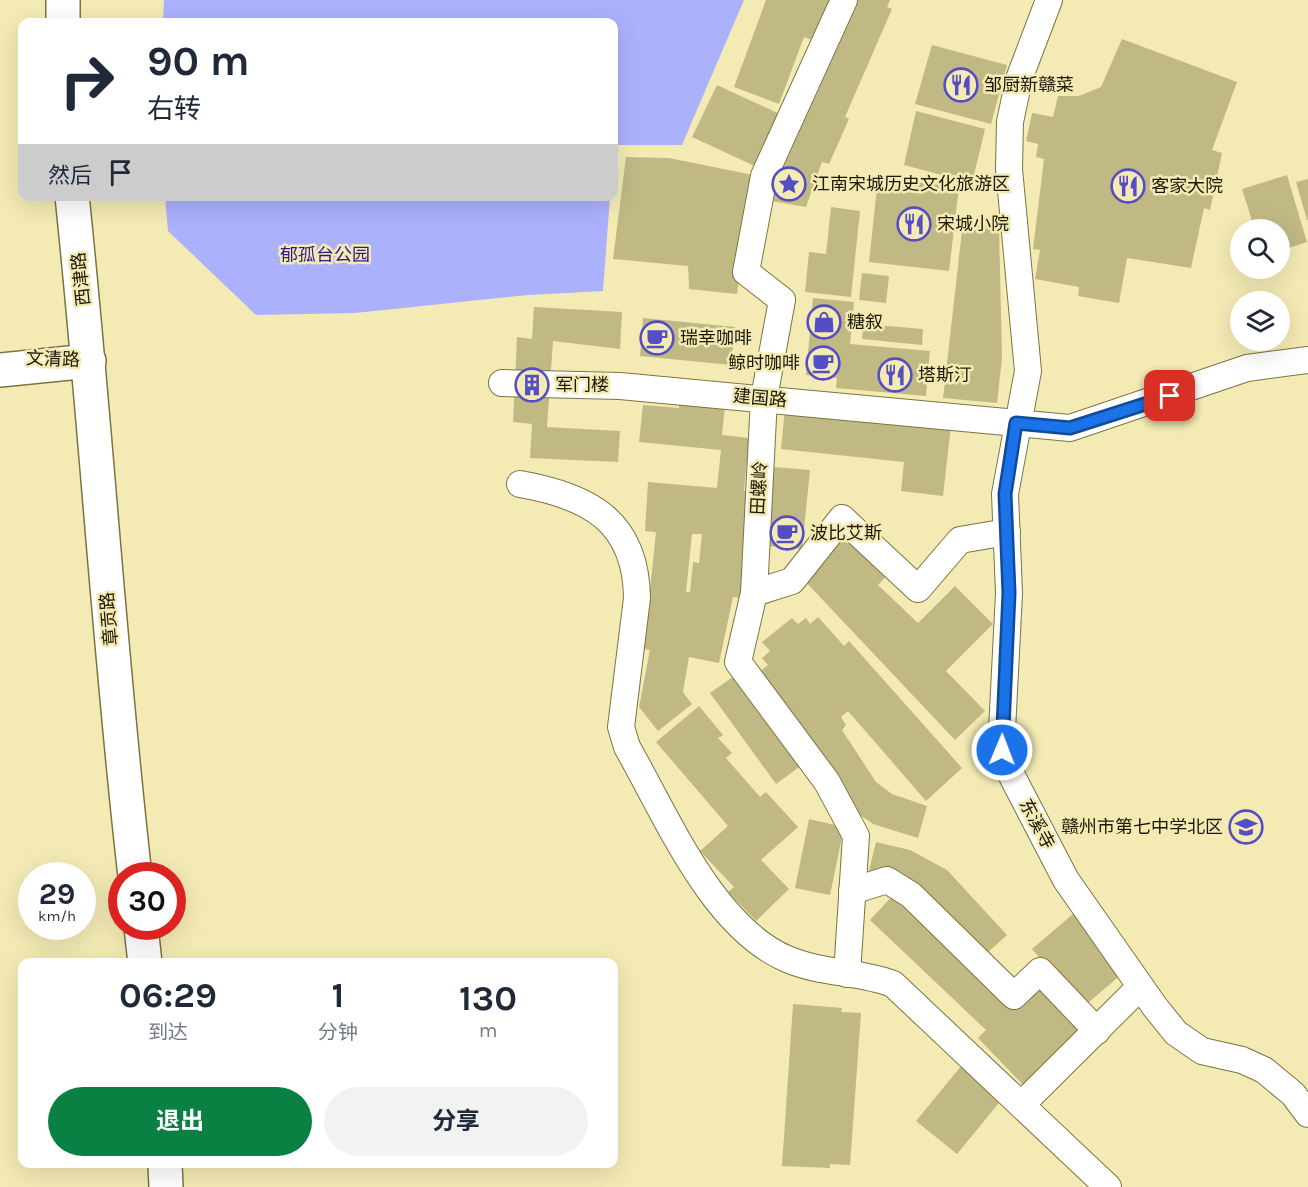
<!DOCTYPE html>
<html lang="zh">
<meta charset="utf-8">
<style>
:root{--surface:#fff;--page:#f2f2f3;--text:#1f2937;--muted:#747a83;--accent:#0b8043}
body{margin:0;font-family:Karla,"Noto Sans SC",sans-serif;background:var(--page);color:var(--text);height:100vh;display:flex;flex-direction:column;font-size:22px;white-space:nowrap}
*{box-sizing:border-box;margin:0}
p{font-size:20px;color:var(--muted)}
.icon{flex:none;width:33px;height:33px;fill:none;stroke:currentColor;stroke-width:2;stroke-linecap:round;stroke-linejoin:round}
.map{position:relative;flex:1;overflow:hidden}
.sheet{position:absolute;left:18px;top:958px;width:600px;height:210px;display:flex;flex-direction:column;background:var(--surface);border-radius:12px;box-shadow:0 6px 24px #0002}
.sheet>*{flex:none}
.hud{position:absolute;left:18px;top:18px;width:600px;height:183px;border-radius:12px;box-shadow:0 6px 24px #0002;background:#fff;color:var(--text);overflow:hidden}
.controls{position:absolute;left:1230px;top:219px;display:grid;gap:12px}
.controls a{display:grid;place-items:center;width:60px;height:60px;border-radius:50%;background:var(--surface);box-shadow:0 6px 24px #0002;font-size:30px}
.speed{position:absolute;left:18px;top:862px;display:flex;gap:12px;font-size:30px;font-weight:700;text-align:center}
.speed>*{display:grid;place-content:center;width:78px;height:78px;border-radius:50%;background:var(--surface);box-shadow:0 6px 24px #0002;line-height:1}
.speed small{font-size:15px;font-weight:400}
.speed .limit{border:9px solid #d22;background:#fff;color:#111}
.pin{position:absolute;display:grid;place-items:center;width:51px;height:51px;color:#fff;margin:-26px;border-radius:12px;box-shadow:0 3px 9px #0006}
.me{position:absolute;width:66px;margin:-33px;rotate:1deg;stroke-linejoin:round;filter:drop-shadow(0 0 4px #0008)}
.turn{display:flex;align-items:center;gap:21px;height:126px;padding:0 30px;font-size:27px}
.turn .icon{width:78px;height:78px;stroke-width:2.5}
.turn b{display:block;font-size:42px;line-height:51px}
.then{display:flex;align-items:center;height:57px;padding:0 30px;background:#0003;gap:12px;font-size:22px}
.eta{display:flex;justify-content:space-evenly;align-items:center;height:102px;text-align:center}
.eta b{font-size:36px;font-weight:700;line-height:42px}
.action{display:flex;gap:12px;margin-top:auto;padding:12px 30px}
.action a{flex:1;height:69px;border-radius:36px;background:var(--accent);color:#fff;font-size:24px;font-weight:700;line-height:69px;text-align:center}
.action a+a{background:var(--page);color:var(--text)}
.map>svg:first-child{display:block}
</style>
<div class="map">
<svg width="1308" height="1187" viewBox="0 0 1308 1187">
<rect width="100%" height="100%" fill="#f3eab4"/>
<g fill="#abb1fd">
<path d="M164 0H744L682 145H614V22H163Z"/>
<path d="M165 197H610L603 291 528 295 355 313 256 315 168 231Z"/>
</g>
<g fill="#c1b984" fill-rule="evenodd">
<path d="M766 0H837L820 43 804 37 779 104 734 87Z"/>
<path d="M853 0H890L887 7 892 9 845 117 849 119 829 164 822 162 806 207 766 200Z"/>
<path d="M1122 39 1237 82 1212 150 1222 153 1210 210 1204 208 1191 268 1127 258 1119 303 1078 296 1079 287 1035 279 1040 250 1033 249 1044 159 1036 157 1038 144 1026 141 1032 113 1053 117 1058 96H1079L1101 87Z"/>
<path d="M932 45 1007 65 991 124 915 104Z"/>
<path d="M717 85 784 116 759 168 692 137Z"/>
<path d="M916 111 985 129 972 183 904 165Z"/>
<path d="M626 157 669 158 753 175 737 294 689 289 688 266 613 259Z"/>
<path d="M1287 175 1307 242 1280 251V230H1255L1242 189Z"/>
<path d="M878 178 959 187 949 271 869 262Z"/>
<path d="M1308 179V220H1307L1296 182Z"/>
<path d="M831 207 860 211 851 297 805 292 809 252 826 254Z"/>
<path d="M963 222 999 226 1002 358 997 403 943 398Z"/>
<path d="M862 273 889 276 886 303 859 300Z"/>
<path d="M813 298 854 302 850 344 930 351 926 396 836 388 837 378 806 375Z"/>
<path d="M534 307 622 312 620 349 553 341 547 427 620 431 618 462 530 458 532 424 513 422 517 337 532 339Z"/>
<path d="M643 318 735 327 731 365 640 356Z"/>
<path d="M863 324 923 329 922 345 862 339Z"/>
<path d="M679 402 725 406 722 435 749 438 744 491 758 492 748 574H742L740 598 733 597 719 663 689 657 683 692 692 704 658 731 639 707 650 650 644 649 656 532 645 531 648 482 717 488 721 450 639 442 643 405 679 408ZM692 534H702L699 563 693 562 690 592H686Z"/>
<path d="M785 408 951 425 943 496 901 491 904 462 781 449Z"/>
<path d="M774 467 810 470 802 549 767 546Z"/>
<path d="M846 531 889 573 878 585 918 623 955 586 993 624 946 671 985 711 955 740 803 579Z"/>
<path d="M818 617 844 646 849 641 962 768 926 801 848 711 841 717 846 725 842 730 876 782 892 794 927 806 918 838 873 824 853 810 756 675 768 665 762 658 770 651 762 642 792 618 798 624 806 618 810 624Z"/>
<path d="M740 672 806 762 776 784 710 693Z"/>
<path d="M699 706 723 735 718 738 732 753 726 758 760 797 766 792 798 827 761 860 789 889 756 921 728 892 734 887 700 851 728 826 656 742Z"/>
<path d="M809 819 844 827 830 895 795 888Z"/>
<path d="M876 842 910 850 947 870 1007 935 985 955 900 879 869 871Z"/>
<path d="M897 891 1014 1003 1034 983 1082 1033 1026 1088 978 1038 986 1030 870 920Z"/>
<path d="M1073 914 1123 973 1082 1008 1032 949Z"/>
<path d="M793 1004 842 1008 841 1012 861 1013 850 1165 830 1164V1168L782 1166Z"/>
<path d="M962 1065 1003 1098 957 1154 916 1121Z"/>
</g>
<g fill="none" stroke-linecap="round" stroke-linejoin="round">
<g stroke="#7c7441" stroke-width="28">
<g id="minor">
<path d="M844 0 764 176 746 272 782 300 764 398 754 593 738 662 827 782 856 836 847 974"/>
<path d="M1049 0 1019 79 1010 122 1009 169 1028 371 1005 494 1009 593 1001 750 1013 778 1066 880 1155 1007 1176 1033 1202 1051 1242 1060 1264 1070 1293 1094 1308 1114"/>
<path d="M502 383 620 386 1070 428 1247 368 1308 360"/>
<path d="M520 484C589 496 636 521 637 598L621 727 627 747C666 815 712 927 787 959 822 974 859 971 893 984L1108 1187"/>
<path d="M754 593 792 581 842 518 918 589 960 540 1007 532"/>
<path d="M852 891 887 880 911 895 1014 996 1040 971 1097 1031"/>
<path d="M1022 1104 1140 987"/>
</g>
</g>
<g stroke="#7c7441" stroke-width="36">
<g id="major">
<path d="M63 0V22"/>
<path d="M72 196C96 423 109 650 135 876"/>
<path d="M0 370 89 361"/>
<path d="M141 927 145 963"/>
<path d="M165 1164 166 1187"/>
</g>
</g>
<use href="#minor" stroke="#fff" stroke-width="26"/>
<use href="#major" stroke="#fff" stroke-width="33"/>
</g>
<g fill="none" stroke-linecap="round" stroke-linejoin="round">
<g stroke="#114b97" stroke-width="15">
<path id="route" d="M1002 750 1009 593 1005 494 1016 423 1070 428 1170 396"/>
</g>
<use href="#route" stroke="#1a73e8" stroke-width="10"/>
</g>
<defs>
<g id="restaurant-ring" transform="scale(1.725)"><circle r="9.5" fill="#f3eab4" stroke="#544dc5" stroke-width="1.5"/><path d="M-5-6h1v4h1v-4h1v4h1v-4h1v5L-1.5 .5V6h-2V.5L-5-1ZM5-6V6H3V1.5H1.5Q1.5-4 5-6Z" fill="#544dc5"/></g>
<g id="sight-ring" transform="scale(1.725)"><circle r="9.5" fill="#f3eab4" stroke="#544dc5" stroke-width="1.5"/><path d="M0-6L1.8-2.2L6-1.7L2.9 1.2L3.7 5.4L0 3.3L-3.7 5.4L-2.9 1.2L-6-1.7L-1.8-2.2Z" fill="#544dc5"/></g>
<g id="shop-ring" transform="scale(1.725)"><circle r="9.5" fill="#f3eab4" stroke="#544dc5" stroke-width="1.5"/><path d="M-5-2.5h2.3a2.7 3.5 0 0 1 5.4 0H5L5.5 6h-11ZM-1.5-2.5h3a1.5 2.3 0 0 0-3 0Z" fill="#544dc5"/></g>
<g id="cafe-ring" transform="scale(1.725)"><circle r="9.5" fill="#f3eab4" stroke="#544dc5" stroke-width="1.5"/><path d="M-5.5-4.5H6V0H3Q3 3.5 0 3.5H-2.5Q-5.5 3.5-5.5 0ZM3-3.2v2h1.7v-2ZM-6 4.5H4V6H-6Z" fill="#544dc5"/></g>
<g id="building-ring" transform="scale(1.725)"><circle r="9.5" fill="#f3eab4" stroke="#544dc5" stroke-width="1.5"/><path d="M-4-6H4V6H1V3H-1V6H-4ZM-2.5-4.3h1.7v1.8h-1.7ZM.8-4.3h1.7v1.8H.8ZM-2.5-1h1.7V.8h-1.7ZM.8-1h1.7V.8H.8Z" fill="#544dc5"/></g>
<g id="school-ring" transform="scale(1.725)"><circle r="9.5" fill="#f3eab4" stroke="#544dc5" stroke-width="1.5"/><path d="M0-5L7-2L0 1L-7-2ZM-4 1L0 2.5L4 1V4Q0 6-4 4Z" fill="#544dc5"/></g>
</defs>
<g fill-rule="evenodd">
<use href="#restaurant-ring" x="961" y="85"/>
<use href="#sight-ring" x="789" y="184"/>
<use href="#restaurant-ring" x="1128" y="186"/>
<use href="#restaurant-ring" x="914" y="224"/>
<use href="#shop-ring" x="824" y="322"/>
<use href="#cafe-ring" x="657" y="338"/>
<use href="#cafe-ring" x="823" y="363"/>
<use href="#restaurant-ring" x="895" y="375"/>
<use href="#building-ring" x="532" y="385"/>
<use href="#cafe-ring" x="787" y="533"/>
<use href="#school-ring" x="1246" y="827"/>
</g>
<g text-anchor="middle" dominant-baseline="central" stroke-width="5" stroke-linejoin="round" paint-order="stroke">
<g font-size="18" fill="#1c1804" stroke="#f3eab4" text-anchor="start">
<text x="984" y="85">邹厨新赣菜</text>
<text x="812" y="184">江南宋城历史文化旅游区</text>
<text x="1151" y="186">客家大院</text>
<text x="937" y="224">宋城小院</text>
<text x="847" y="322">糖叙</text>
<text x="680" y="338">瑞幸咖啡</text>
<text x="800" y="363" text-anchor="end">鲸时咖啡</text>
<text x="918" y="375">塔斯汀</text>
<text x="555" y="385">军门楼</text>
<text x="810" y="533">波比艾斯</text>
<text x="1223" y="827" text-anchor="end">赣州市第七中学北区</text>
</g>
<g font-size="18" fill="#2d1789" stroke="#f3eab4">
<text x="325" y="255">郁孤台公园</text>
</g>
<g font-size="18" fill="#1c1804" stroke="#f3eab4">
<text transform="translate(81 279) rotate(-96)">西津路</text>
<text transform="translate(53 359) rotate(2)">文清路</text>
<text transform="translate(760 398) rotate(5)">建国路</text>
<text transform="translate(759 488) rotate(-87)">田螺岭</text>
<text transform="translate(109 619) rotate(-95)">章贡路</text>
<text transform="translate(1037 824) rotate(62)">东溪寺</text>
</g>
</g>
</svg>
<div class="controls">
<a><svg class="icon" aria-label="search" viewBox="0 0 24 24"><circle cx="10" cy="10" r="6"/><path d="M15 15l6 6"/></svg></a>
<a><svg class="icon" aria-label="layers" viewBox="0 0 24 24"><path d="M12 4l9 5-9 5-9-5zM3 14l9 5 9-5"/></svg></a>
</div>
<div class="speed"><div>29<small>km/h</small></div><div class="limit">30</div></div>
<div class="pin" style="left:1170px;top:396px;background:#d93025"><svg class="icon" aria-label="arrive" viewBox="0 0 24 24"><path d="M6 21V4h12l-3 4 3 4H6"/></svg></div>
<svg class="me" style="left:1002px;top:750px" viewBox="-20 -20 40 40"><circle r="17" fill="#1a73e8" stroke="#fff" stroke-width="3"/><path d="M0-11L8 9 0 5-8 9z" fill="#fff"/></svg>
<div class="hud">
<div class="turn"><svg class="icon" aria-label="right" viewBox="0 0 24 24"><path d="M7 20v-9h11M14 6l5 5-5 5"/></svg><div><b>90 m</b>右转</div></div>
<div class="then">然后<svg class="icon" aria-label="arrive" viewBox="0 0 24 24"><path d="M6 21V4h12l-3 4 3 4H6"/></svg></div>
</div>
<section class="sheet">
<div class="eta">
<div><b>06:29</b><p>到达</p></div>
<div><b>1</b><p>分钟</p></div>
<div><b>130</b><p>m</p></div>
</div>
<div class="action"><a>退出</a><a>分享</a></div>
</section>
</div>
